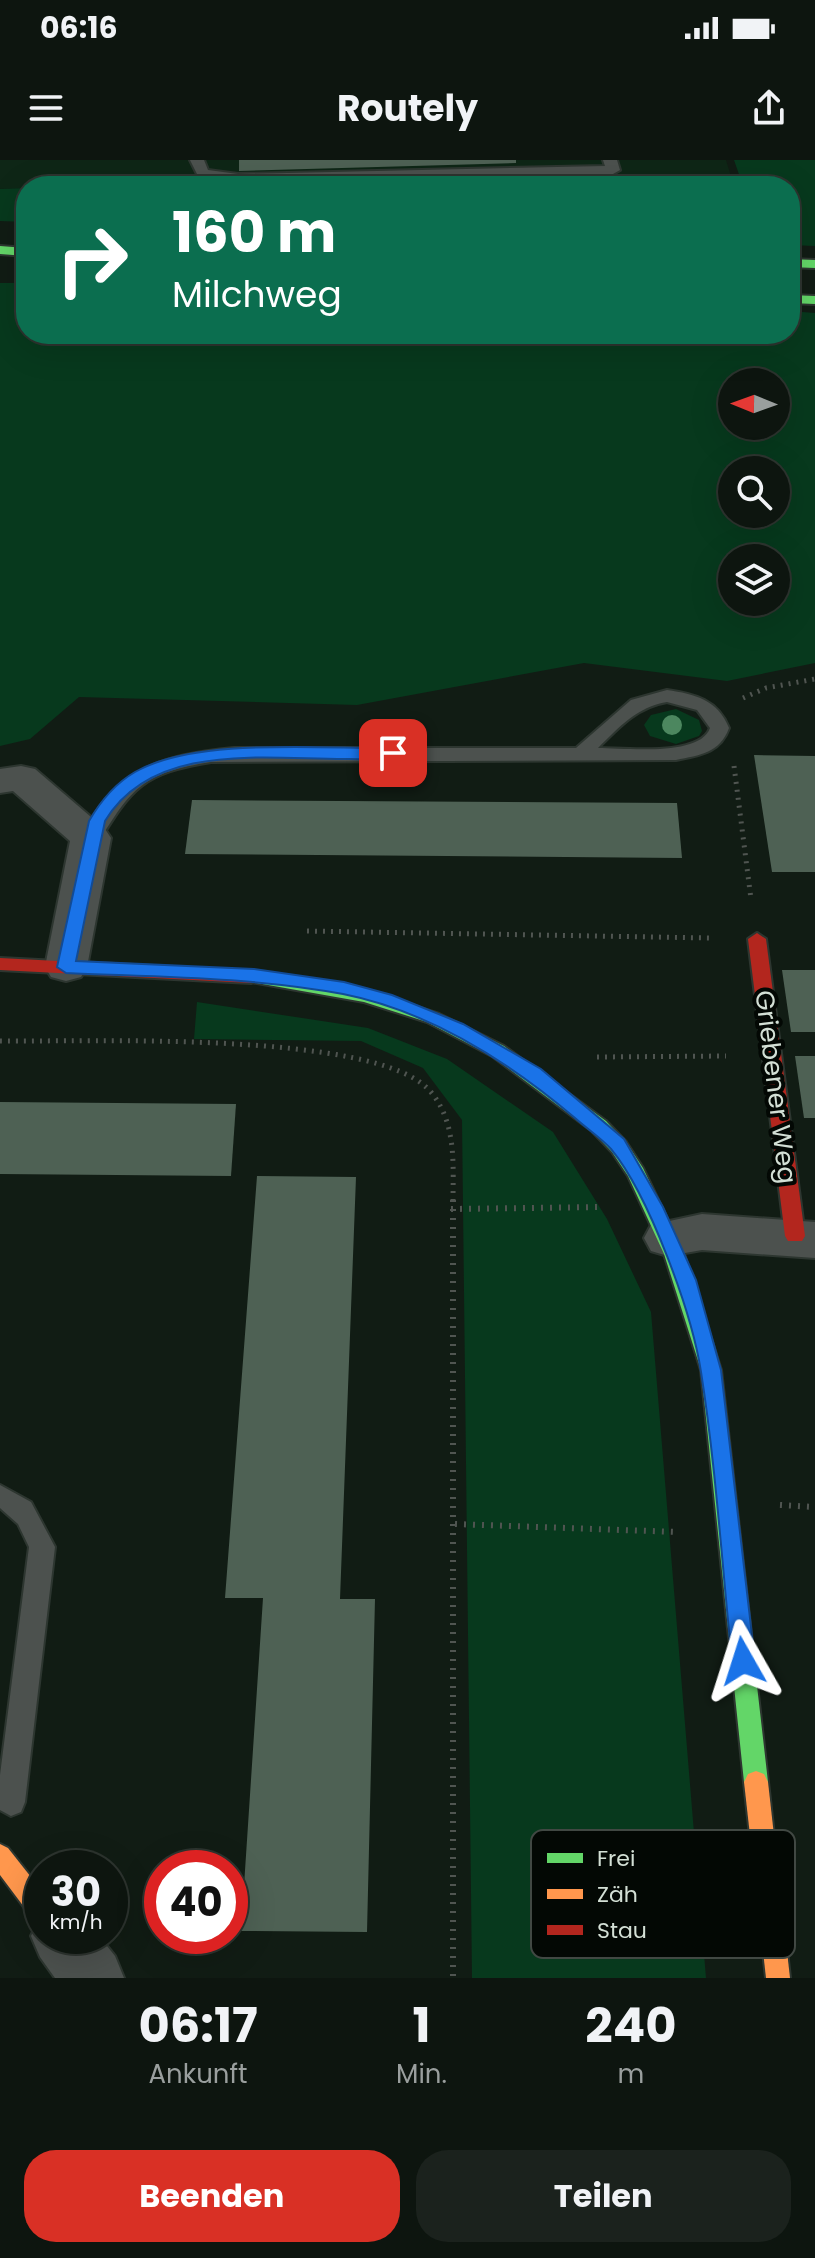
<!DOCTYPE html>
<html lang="de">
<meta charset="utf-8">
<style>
:root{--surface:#0d150f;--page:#1b221d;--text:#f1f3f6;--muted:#9a9f9e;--line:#2d342f;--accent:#d93025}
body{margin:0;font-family:Poppins,sans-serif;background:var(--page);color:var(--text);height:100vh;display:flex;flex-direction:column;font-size:30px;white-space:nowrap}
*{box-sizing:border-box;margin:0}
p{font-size:26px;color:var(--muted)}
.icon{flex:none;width:44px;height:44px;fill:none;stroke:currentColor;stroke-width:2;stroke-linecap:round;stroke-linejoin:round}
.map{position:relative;height:1818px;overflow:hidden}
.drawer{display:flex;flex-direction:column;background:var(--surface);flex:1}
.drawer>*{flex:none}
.top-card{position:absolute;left:16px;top:16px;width:784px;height:168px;border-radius:32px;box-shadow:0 8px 32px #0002,0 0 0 2px var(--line);background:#0b6e4f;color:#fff;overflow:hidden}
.needle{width:52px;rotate:271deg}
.tools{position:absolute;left:718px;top:208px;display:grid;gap:16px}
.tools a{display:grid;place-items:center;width:72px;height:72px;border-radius:50%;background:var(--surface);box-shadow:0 8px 32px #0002,0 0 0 2px var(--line);font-size:40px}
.speed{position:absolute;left:24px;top:1690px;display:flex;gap:16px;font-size:40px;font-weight:700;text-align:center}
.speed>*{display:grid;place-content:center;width:104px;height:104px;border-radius:50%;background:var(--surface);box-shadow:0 8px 32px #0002,0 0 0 2px var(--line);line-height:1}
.speed small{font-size:20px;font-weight:400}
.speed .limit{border:12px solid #d22;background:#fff;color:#111}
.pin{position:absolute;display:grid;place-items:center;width:68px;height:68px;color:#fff;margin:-34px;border-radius:16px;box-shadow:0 4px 12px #0006}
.me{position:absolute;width:88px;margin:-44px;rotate:354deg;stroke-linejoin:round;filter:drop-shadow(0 0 6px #0008)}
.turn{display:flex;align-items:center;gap:28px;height:168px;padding:0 24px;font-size:36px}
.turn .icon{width:104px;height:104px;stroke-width:2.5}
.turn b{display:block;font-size:56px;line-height:68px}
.eta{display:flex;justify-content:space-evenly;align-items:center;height:136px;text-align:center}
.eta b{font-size:48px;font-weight:700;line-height:56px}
.primary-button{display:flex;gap:16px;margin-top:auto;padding:16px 24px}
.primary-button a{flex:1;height:92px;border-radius:32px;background:var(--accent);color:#fff;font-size:32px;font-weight:700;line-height:92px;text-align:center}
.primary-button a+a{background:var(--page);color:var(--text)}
.status{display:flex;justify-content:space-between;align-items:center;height:56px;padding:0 40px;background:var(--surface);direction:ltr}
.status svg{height:22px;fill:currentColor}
header{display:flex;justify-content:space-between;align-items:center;height:104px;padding:0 24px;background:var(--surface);font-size:36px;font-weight:700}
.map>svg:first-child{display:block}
</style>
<div class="status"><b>06:16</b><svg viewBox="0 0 49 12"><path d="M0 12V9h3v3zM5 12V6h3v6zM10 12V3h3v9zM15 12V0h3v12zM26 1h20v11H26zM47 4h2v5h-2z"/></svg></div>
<header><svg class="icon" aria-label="menu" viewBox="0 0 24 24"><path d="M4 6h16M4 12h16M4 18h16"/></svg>Routely<svg class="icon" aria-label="share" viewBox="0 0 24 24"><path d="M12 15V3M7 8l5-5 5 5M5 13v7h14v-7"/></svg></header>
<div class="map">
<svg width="815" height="1818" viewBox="0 0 815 1818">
<rect width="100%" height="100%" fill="#111c14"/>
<path fill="#0e2616" d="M0 0H726L734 26H240L176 22 0 29Z"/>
<g fill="#07391d" fill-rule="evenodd">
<path d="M734 0H815V86L790 85V26H743Z"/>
<path d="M26 28V62L0 61V29Z"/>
<path d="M0 123H26V174H790V151L815 153V503L727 521 584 503 357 545 79 537 30 579 0 586ZM776 222V266H732V222ZM776 310V354H732V310ZM776 398V442H732V398Z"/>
<path d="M676 549 699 560 702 571 699 576 676 584 650 576 644 565 651 555Z"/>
<path d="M197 842 368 868 447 899 553 972 607 1059 651 1152 706 1818H472L462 960 423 908 361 881 194 879Z"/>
</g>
<g fill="#4e6154">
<path d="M239 0H516V3L239 11Z"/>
<path d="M754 595 815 596V712H772Z"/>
<path d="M192 640 677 643 682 698 185 694Z"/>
<path d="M782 810H815V872H791Z"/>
<path d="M795 896H815V958H804Z"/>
<path d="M0 942 236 944 231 1016 0 1014Z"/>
<path d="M257 1016 356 1017 340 1439H375L367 1772 241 1771 263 1438H225Z"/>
</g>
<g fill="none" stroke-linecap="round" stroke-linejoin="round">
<g stroke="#2d3630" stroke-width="4">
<g id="lane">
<path d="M190 0H204L208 10 238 14 605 6 603 0H617L620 10 613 14 238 22 198 16Z"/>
<path d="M667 530C695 534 718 540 729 568 720 593 700 595 676 600L211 602C143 613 132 627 98 683H84L81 678C114 609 162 595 234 588H576L631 540ZM667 542 697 550 710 568C700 597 625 588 598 588 619 567 637 547 667 542Z"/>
<path d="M0 1325 31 1342 55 1387 25 1642 21 1652 11 1656 0 1650V1615L29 1387 18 1364 0 1348Z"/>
</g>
</g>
<g stroke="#2d3630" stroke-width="4">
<g id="street">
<path d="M21 606 35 609 105 669 111 678 87 807 81 817 66 821 51 817 45 807 70 681 13 631 0 633V609Z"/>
<path d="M702 1054 815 1062V1098L702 1090 668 1096 651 1091 644 1078 651 1065Z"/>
<path d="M42 1754V1776H99L115 1796 124 1818H55L40 1797 31 1776Z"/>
</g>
</g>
<g stroke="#2d3630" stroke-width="4">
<g id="fast">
<path d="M0 86 26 88V96L0 94Z"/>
<path d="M790 99 815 100V108L790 107Z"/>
<path d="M790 135 815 136V144L790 143Z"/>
<path d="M251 811 365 830 439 854 504 886 606 961 626 982 643 1008 684 1094 721 1210 768 1622 764 1630 756 1633 748 1630 744 1622 701 1210 664 1094 628 1016 612 992 592 971 492 896 427 862 364 842 245 821 242 817Z"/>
</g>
</g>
<g stroke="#2d3630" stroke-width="4">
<g id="slow">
<path d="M756 1611 764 1614 768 1622 790 1818H766L744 1622 748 1614Z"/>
<path d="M0 1684 8 1688 42 1731V1763L33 1759 0 1715Z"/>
</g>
</g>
<g stroke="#2d3630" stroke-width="4">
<g id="jam">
<path d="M757 773 766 779 805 1076 802 1081H788L785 1076 748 779Z"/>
<path d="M0 798 251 811 260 817 251 823 0 810Z"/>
</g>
</g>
<g stroke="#505551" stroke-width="5" stroke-dasharray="2 6" stroke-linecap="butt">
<path d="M743 538 766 528 815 519"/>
<path d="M734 606 751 739"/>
<path d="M307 771 711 778"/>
<path d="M0 881C84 882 377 870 430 931 457 962 453 1005 453 1042"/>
<path d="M597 897 726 896"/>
</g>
<g stroke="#505551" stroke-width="6" stroke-dasharray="2 7" stroke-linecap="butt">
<path d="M453 1040V1818"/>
<path d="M451 1049 601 1047"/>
<path d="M780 1345 815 1347"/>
<path d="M455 1364 678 1372"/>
</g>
<use href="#lane" fill="#4c514e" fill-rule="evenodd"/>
<use href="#street" fill="#4c514e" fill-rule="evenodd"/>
<use href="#fast" fill="#63d668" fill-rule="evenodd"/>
<use href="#slow" fill="#ff974d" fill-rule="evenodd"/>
<use href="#jam" fill="#b3261e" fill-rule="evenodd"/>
</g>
<circle fill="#4c875f" cx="672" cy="565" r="10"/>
<path fill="#1a73e8" stroke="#114b97" stroke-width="2" d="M393 588 398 590V597C383 601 365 599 349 599 269 600 154 580 105 661L76 801 254 809 344 822 392 835 463 864 541 909 624 979 663 1047 696 1120 721 1210 755 1501 751 1508 743 1511 735 1508 732 1501C722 1405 716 1307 701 1212 692 1153 649 1035 611 989 601 978 586 968 575 958 509 902 429 851 343 834 251 817 158 817 66 813L57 807 89 661C100 642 116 623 135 612 196 577 322 589 393 588Z"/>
<g text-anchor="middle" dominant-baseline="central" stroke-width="8" stroke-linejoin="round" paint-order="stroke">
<g font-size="26" fill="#d3dfd5" stroke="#030804">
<text transform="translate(776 927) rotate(83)">Griebener Weg</text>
</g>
</g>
<rect x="531" y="1670" width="264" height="128" rx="12" fill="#030804" stroke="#414843" stroke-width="2"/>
<rect x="547" y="1693" width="36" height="10" fill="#63d668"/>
<rect x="547" y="1729" width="36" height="10" fill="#ff974d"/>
<rect x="547" y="1765" width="36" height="10" fill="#b3261e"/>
<g font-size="22" fill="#d3dfd5">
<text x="597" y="1706">Frei</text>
<text x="597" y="1742">Zäh</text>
<text x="597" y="1778">Stau</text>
</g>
</svg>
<div class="tools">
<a><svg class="needle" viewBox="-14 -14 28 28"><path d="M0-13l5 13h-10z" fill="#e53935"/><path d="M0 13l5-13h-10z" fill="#9a9f9e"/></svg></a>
<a><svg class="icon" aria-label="search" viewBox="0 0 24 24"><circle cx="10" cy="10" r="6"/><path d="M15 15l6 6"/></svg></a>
<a><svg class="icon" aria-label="layers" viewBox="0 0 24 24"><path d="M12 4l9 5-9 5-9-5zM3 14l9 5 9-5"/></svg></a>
</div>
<div class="speed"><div>30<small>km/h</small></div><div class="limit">40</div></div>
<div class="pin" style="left:393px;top:593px;background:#d93025"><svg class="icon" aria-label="arrive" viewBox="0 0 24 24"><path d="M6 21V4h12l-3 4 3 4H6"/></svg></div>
<svg class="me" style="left:743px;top:1501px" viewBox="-20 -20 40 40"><path d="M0-17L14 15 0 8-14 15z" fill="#1a73e8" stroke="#fff" stroke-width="4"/></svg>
<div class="top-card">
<div class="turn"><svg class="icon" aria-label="right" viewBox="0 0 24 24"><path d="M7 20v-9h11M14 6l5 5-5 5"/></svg><div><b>160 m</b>Milchweg</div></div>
</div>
</div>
<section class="drawer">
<div class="eta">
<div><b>06:17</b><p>Ankunft</p></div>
<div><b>1</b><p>Min.</p></div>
<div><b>240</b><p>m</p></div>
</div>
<div class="primary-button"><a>Beenden</a><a>Teilen</a></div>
</section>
